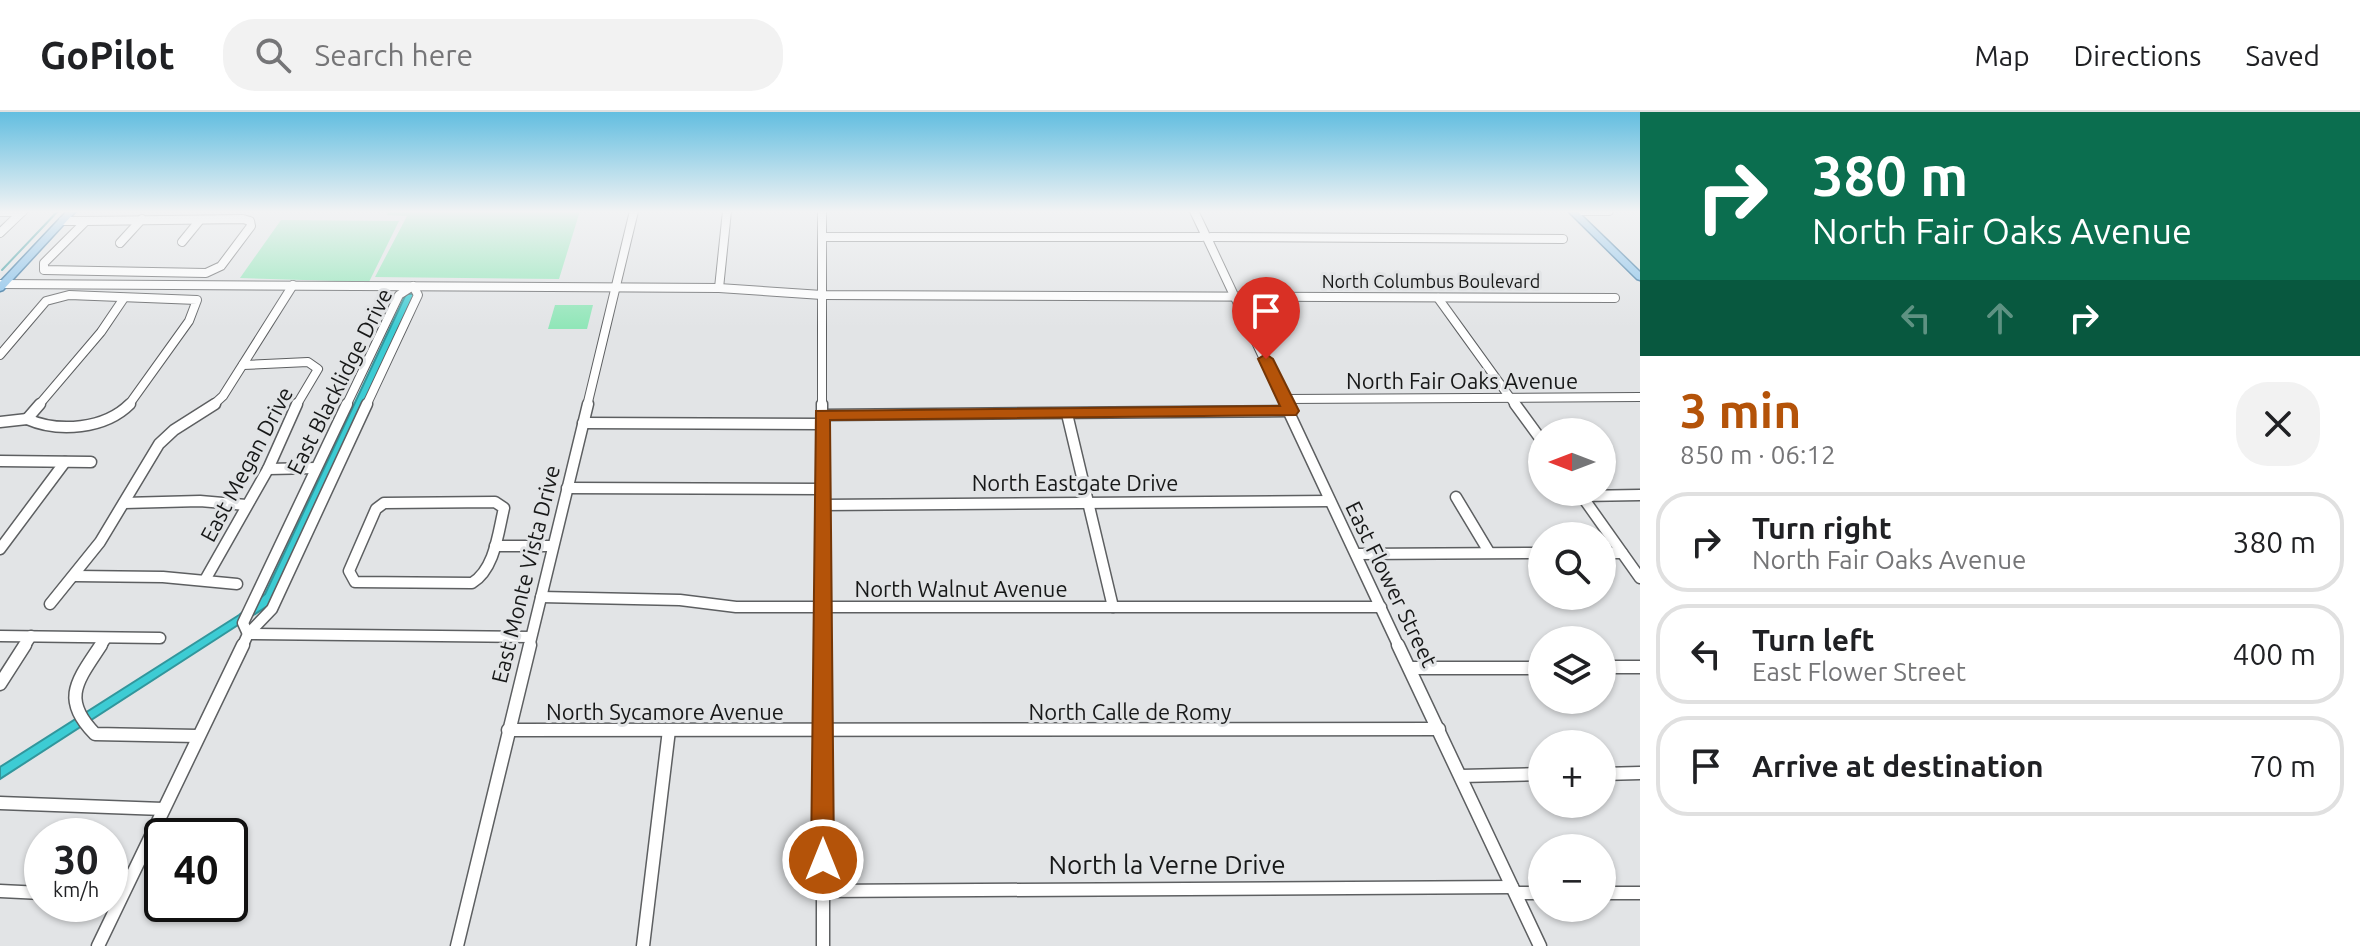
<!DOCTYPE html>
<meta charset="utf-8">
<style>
:root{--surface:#fff;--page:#f2f2f2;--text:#202124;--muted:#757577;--line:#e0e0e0;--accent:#b45309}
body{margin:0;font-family:Ubuntu,sans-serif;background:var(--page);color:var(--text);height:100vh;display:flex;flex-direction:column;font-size:30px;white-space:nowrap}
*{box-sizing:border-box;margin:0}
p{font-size:26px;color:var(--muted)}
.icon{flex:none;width:44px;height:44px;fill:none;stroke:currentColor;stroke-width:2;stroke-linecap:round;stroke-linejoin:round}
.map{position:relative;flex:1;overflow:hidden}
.side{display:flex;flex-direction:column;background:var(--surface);width:720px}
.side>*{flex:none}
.guide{background:#0b6e4f;color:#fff;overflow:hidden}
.needle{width:52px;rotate:270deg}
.tools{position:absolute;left:1528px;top:306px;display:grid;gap:16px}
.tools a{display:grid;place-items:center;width:88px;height:88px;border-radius:50%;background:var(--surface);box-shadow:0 2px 6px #0004;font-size:40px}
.speed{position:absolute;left:24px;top:706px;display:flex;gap:16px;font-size:40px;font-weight:700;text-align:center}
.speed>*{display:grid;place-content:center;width:104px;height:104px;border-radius:50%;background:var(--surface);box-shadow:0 2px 6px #0004;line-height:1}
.speed small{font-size:20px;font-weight:400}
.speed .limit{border:4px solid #111;border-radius:12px;background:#fff;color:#111}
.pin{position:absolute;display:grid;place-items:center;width:68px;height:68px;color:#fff;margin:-82px -34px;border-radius:50% 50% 50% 0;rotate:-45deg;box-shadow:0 0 8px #0007}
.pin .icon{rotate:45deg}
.me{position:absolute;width:88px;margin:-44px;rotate:0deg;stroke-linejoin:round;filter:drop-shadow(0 0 6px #0008)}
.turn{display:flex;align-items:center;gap:28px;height:168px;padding:0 40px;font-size:36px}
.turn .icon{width:104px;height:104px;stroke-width:2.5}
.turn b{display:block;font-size:56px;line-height:68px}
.lanes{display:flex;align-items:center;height:76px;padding:0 40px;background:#0003;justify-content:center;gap:40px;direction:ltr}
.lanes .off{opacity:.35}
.round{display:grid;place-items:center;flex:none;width:84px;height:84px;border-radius:32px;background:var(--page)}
.overview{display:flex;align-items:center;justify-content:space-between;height:136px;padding:0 40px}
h1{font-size:48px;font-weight:700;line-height:60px;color:var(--accent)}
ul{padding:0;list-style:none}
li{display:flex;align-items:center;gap:24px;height:100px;margin:0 16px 12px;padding:0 24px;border:4px solid var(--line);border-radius:32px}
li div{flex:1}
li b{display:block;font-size:30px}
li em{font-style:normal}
header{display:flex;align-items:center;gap:48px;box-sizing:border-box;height:112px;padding:0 40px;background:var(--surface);border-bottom:2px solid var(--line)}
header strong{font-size:38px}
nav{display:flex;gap:44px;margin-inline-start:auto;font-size:28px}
.search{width:560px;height:72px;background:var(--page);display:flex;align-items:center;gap:20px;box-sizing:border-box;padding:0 28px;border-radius:32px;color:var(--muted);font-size:30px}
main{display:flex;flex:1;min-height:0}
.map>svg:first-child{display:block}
</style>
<header>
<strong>GoPilot</strong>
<div class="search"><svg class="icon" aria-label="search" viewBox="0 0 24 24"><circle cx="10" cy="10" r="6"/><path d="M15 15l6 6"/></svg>Search here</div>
<nav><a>Map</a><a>Directions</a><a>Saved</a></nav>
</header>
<main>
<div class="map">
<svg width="1640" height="834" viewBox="0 0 1640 834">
<rect width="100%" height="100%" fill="#e2e4e6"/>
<g fill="#90e6b8">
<path d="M389 99H580L559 167 375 165 407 104 387 103Z"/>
<path d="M281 108 399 109 369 170 240 166Z"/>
<path d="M555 193H593L587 217H548Z"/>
</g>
<path fill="#3dccd4" stroke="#32969c" stroke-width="2" d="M406 182H415L269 493 0 667V655L239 503 265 482Z"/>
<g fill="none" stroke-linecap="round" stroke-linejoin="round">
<path stroke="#32969c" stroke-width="2" d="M2 158 58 99"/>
<g stroke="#5d5f61" stroke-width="10">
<g id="minor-far2">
<path d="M822 99V294"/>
<path d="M1194 99 1205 122"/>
<path d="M1578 99H1609"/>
<path d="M0 100H22"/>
<path d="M243 107 250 109 251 114 221 154 206 161 44 158V151L86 109Z"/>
<path d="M63 109H86"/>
<path d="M0 121 23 99"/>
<path d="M822 125H1202"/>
<path d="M1211 125 1563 127"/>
<path d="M1208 128 1286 294"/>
<path d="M182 130 200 108"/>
<path d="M120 131 142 107"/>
<path d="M0 172 719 176 822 183 1615 186"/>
<path d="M719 176 727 99"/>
<path d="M1438 186 1516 294"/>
<path d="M0 243 46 189 69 183 197 188 189 209 128 294"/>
<path d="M243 253 308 250 318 257 296 294"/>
<path d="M1284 287 1640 285"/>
<path d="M38 294 101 220 124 186"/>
<path d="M212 294 223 284 293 173"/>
<path d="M346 294 399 183 413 174 418 183 366 294"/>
<path d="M587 294 634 99"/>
</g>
</g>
<g stroke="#5d5f61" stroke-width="13">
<g id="minor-far1">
<path d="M822 292 823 535"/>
<path d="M1285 292 1399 535"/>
<path d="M1515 292 1542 329"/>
<path d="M1067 302 1113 495"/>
<path d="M822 303 1290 299"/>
<path d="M27 307C59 321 105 317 130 292"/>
<path d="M27 307 40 292"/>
<path d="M0 310 27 307"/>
<path d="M583 311 822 312"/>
<path d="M0 349 91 350"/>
<path d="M268 357 316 356"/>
<path d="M567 376 821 377"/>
<path d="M1579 380 1640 466"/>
<path d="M1581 384 1640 383"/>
<path d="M1456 385 1489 440"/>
<path d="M495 390 504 396C498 421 495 457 472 471L355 470 349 459 376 397 384 391Z"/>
<path d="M124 391 200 389 246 393"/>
<path d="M821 393 1330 389"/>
<path d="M495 434H553"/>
<path d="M0 437 65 350"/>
<path d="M1602 441H1622"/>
<path d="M1356 442 1542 441"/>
<path d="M75 464 163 465 237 472"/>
<path d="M205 468 268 357 297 292"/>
<path d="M541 485 680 488 736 495H1381"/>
<path d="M50 492 100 430 159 332 174 318 215 292"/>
<path d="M248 522 530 525"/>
<path d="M248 522 243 511 347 292"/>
<path d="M248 522 272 497 367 292"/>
<path d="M0 524 160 526"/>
<path d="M24 535 31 524"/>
<path d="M100 535 106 526"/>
<path d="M242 535 248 522"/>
<path d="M529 535 588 292"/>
</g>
</g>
<g stroke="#5d5f61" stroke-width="15">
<g id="minor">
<path d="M101 533C78 568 60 587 95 622L197 624"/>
<path d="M823 533V834"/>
<path d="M1398 533 1540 834"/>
<path d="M1602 555H1640"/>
<path d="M1410 556H1542"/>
<path d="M0 572 25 533"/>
<path d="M508 618 1439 617"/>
<path d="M1602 662 1640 661"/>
<path d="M1461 664 1542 662"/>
<path d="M0 691 163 697"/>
<path d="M0 779 42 781"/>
<path d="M823 779 1512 775"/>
<path d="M1516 781H1542"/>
<path d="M1602 781H1640"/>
<path d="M98 834 243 533"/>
<path d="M457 834 530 533"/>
<path d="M643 834 669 618"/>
</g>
</g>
<g stroke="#236797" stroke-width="3">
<g id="major">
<path d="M67 99H76L3 178 0 179V170Z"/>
<path d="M1568 99H1577L1640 160V168L1637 167Z"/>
</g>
</g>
<use href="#minor-far2" stroke="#fff" stroke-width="8"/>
<use href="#minor-far1" stroke="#fff" stroke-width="10"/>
<use href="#minor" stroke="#fff" stroke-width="12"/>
<use href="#major" fill="#7fbeea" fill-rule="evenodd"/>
</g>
<linearGradient id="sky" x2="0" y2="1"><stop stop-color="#63bee0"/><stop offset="0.46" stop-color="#f2f3f4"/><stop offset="1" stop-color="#f2f3f4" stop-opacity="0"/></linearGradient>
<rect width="1640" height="216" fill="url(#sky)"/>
<path fill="#b45309" stroke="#753606" stroke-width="2" d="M1266 242 1273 247 1299 299 1296 303 830 308 834 748 831 756 823 759 814 756 811 748 816 299 1280 294 1258 247Z"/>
<g text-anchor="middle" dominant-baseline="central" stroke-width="6" stroke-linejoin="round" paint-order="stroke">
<g font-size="18" fill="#171818" stroke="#e2e4e6">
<text x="1431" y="169">North Columbus Boulevard</text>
</g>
<g font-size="22" fill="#171818" stroke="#e2e4e6">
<text x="1462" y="268">North Fair Oaks Avenue</text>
<text transform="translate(339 269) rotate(-63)">East Blacklidge Drive</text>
<text transform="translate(246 352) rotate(-62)">East Megan Drive</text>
<text x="1075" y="370">North Eastgate Drive</text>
<text transform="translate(525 462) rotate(-76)">East Monte Vista Drive</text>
<text transform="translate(1392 472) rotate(64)">East Flower Street</text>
<text x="961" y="476">North Walnut Avenue</text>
<text x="665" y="599">North Sycamore Avenue</text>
<text x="1130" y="599">North Calle de Romy</text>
</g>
<g font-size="26" fill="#171818" stroke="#e2e4e6">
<text x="1167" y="752">North la Verne Drive</text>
</g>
</g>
</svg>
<div class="tools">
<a><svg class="needle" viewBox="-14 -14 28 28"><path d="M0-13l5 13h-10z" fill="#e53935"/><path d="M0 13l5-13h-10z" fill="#757577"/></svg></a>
<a><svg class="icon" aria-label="search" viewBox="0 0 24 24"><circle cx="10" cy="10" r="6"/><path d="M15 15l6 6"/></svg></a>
<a><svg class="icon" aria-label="layers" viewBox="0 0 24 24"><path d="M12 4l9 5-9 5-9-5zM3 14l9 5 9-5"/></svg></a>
<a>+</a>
<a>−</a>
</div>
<div class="speed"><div>30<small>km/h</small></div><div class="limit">40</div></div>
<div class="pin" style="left:1266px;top:247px;background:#d93025"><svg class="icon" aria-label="arrive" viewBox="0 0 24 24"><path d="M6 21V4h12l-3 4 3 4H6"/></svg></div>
<svg class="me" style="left:823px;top:748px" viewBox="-20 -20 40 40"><circle r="17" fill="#b45309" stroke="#fff" stroke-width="3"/><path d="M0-11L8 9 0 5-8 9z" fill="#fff"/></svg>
</div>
<section class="side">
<div class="guide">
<div class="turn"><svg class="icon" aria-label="right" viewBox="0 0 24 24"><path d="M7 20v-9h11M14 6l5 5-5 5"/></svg><div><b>380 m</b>North Fair Oaks Avenue</div></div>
<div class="lanes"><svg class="icon off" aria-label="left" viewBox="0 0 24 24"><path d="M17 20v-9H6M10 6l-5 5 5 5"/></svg><svg class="icon off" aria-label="ahead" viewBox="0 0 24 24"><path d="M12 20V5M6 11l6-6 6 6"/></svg><svg class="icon" aria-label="right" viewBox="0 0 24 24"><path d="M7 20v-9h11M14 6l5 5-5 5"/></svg></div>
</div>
<div class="overview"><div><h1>3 min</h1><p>850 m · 06:12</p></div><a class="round"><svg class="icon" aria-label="close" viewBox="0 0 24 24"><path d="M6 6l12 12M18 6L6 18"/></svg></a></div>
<ul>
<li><svg class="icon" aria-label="right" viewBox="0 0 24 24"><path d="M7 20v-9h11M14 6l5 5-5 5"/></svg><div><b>Turn right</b><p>North Fair Oaks Avenue</p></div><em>380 m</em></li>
<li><svg class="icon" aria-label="left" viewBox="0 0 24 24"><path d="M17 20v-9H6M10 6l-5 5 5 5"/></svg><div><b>Turn left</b><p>East Flower Street</p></div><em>400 m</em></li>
<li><svg class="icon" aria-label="arrive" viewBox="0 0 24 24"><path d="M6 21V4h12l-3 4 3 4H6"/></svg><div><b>Arrive at destination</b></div><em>70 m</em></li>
</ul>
</section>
</main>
